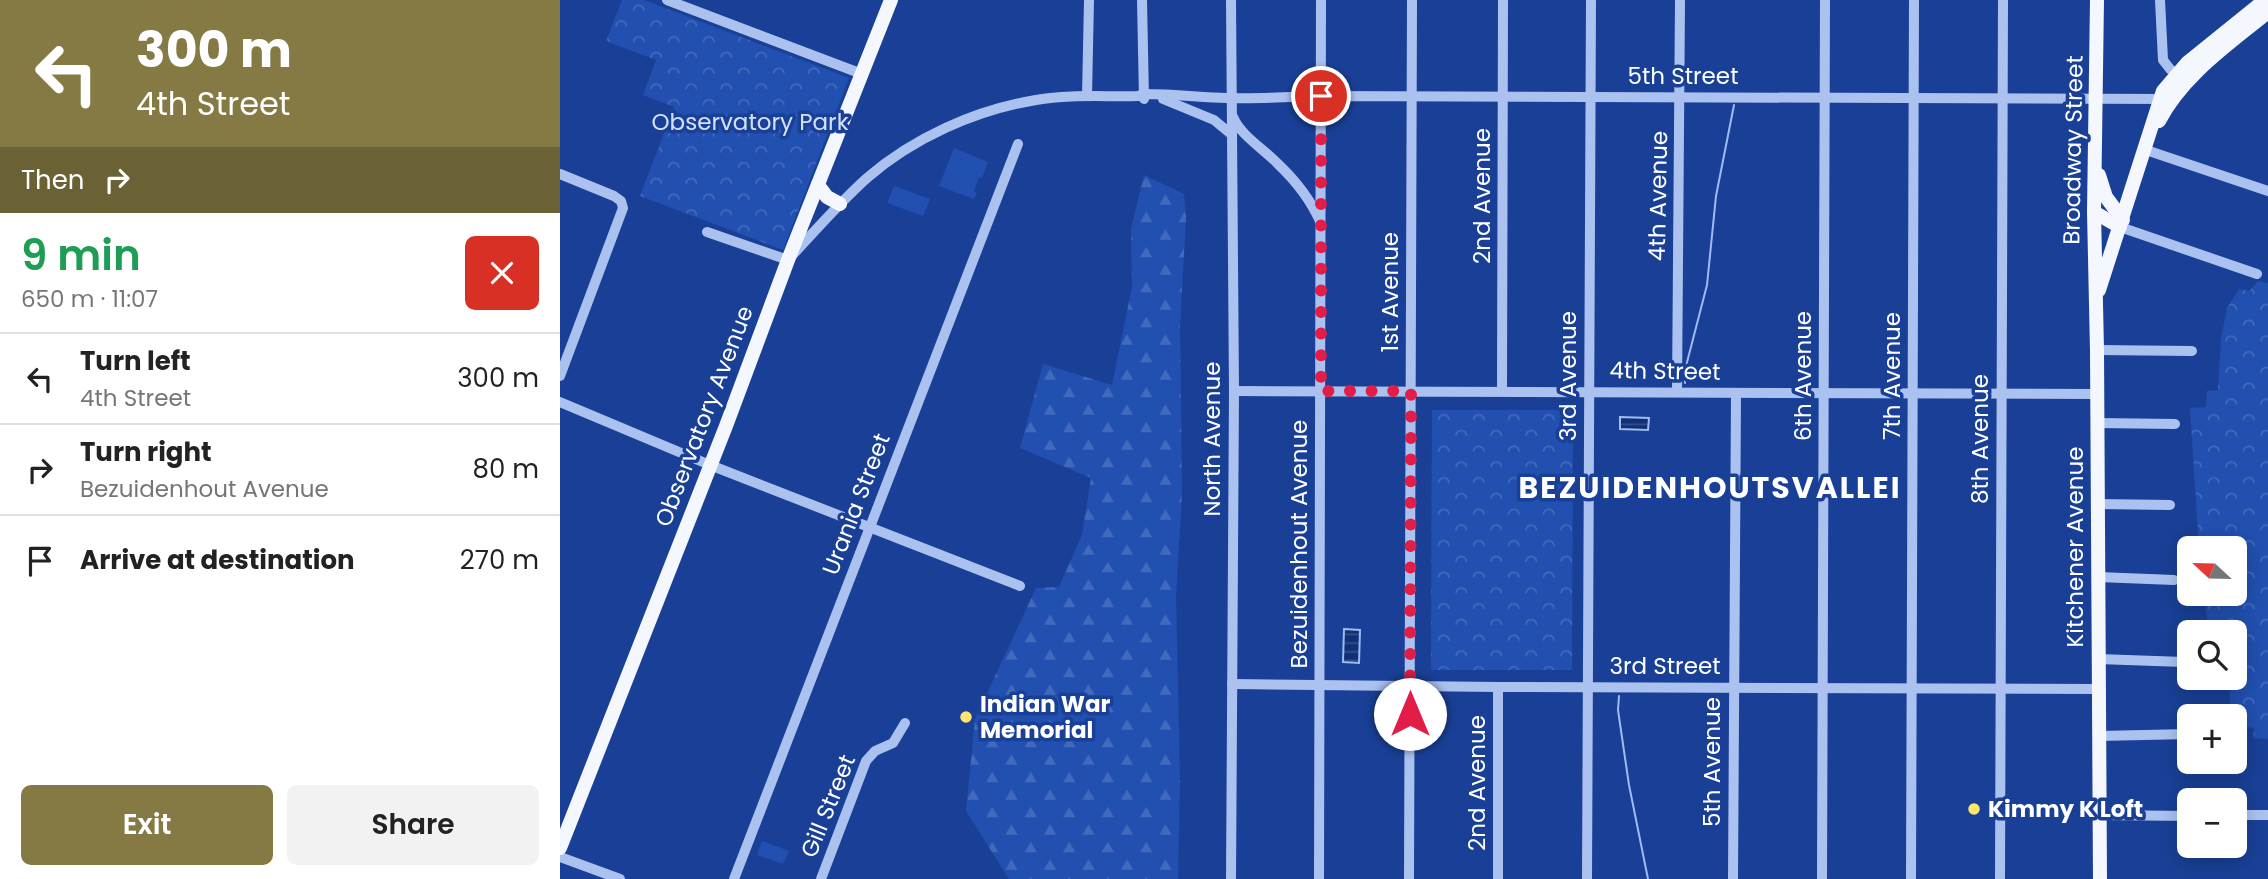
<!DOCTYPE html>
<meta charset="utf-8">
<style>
:root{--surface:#fff;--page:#f2f2f2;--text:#222;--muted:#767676;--line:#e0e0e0;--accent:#857a43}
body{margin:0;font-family:Poppins,sans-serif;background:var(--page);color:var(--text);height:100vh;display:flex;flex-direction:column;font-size:26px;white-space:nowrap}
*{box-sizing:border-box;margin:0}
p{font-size:23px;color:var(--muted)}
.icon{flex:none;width:38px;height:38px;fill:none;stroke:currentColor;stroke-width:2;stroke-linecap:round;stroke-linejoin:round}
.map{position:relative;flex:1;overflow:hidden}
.details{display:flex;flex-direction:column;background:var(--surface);width:560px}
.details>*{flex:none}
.hud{background:#857a43;color:#fff;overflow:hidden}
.needle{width:46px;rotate:292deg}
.buttons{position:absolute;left:1617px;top:536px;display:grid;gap:14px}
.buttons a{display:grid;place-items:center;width:70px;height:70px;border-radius:10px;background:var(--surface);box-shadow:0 4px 18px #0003;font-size:35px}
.pin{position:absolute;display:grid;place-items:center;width:60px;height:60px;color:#fff;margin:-30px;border:4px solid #fff;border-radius:50%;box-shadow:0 2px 7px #0007}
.me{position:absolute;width:77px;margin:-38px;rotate:0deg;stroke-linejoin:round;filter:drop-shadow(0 0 5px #0008)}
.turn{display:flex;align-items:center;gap:24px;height:147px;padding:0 21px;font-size:32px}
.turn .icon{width:91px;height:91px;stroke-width:2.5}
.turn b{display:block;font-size:49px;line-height:60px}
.then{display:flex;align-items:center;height:66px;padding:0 21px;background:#0003;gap:14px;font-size:26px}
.round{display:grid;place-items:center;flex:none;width:74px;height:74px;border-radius:10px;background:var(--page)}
.overview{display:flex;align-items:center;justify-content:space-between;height:119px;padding:0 21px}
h1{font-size:42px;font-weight:600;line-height:52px;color:#1e9e55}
.primary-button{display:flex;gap:14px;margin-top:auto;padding:14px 21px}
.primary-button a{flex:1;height:80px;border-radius:10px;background:var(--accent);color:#fff;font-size:28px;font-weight:600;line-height:80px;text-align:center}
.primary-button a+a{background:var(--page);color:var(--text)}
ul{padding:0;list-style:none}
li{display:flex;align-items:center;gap:21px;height:91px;padding:0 21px;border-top:2px solid var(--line)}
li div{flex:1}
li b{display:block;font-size:26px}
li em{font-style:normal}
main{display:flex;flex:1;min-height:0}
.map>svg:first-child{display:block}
</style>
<main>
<section class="details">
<div class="hud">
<div class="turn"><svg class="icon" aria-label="left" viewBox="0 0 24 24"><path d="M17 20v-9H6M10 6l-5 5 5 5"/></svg><div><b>300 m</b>4th Street</div></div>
<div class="then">Then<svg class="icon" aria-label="right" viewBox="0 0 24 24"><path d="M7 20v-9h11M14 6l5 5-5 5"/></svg></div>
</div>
<div class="overview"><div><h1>9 min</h1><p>650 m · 11:07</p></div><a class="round" style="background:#d93025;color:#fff"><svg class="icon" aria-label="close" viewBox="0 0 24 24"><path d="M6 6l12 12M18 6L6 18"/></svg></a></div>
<ul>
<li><svg class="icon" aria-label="left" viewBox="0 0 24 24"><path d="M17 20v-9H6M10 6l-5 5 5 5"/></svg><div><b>Turn left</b><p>4th Street</p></div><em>300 m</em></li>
<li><svg class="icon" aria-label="right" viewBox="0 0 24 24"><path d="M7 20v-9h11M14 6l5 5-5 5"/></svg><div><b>Turn right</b><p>Bezuidenhout Avenue</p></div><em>80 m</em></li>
<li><svg class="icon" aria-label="arrive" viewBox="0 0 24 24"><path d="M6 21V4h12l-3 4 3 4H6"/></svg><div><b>Arrive at destination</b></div><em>270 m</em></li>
</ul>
<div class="primary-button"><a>Exit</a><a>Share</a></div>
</section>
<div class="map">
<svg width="1708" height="879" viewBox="0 0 1708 879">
<defs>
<pattern id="forest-firs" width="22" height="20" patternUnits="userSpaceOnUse" patternTransform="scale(1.75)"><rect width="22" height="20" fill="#2150b0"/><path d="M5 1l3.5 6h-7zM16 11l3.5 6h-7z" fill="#426abc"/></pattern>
<pattern id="park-crowns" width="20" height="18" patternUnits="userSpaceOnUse" patternTransform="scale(1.75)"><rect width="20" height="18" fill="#2150b0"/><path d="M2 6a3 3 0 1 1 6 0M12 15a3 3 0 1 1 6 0" fill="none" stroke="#426abc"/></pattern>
<pattern id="water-rules" width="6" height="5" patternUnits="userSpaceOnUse" patternTransform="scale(1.75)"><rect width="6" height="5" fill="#102f74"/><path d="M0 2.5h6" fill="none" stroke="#344e89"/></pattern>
</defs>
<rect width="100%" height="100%" fill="#194096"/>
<path fill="url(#forest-firs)" d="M584 175 624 194 626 216 620 326 622 495 616 596 620 781 618 879H449L406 811 415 719 476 588 499 587 522 535 531 478 460 448 483 364 552 385 572 287 571 229Z"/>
<g fill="url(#park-crowns)">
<path d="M62 0H84L289 78 223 250 80 196 114 107 83 95 96 60 46 41Z"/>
<path d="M1698 281 1708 283V739L1693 738 1694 728 1675 725V716H1671L1669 677H1675V632H1649L1644 593H1675V548H1639L1630 408 1646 407 1647 391 1658 390 1661 339 1667 308 1679 289 1689 291Z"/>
<path d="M872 410H1013L1012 670H871Z"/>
</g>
<g fill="#2150b0">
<path d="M394 148 428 162 422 178 419 177 414 191 417 193 414 199 379 186Z"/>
<path d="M334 186 370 199 363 216 327 203Z"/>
<path d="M202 841 229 851 223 864 197 855Z"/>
</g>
<g fill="url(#water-rules)" stroke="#9ebbf3" stroke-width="2">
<path d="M1060 417 1089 418 1088 430 1060 429Z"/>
<path d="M784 629 800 630 799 663 783 662Z"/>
</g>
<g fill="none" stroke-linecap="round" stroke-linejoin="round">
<g stroke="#9ebbf3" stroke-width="2">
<path d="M1125 383V370L1147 285 1156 196 1174 105"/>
<path d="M1059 696 1058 710 1069 785 1088 879"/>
</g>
<g stroke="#abc2f1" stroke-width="10">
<path d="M107 0 302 74"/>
<path d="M582 0 584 99"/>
<path d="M671 0 674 391 671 879"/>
<path d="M1600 0 1603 60 1610 69 1623 79"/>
<path d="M527 96 529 0"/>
<path d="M603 99 654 120 671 134"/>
<path d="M673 117C681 136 704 149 718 164 736 181 750 199 760 221"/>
<path d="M1586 150 1708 191"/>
<path d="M0 174 54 196 61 201 63 208 0 376"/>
<path d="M1560 227 1697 274"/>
<path d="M147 232 228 260C254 232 279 203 307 178 353 138 415 110 476 100 510 94 544 97 578 96L584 94C612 94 639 97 667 98 698 99 730 97 761 96L1606 99"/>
<path d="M1537 350 1632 351"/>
<path d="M674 391 1536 394"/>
<path d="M942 391 943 0"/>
<path d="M1117 392 1120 0"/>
<path d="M0 402 150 465 460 586"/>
<path d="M1537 423 1615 424"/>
<path d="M1537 504 1610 505"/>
<path d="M1538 577 1614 580"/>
<path d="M1538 659 1624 662"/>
<path d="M672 684 938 687 1539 689"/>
<path d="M1675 733H1678"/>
<path d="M1539 736 1629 734"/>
<path d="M1540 815 1629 816"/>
<path d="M1675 815H1708"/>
<path d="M0 857 60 879"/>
<path d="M174 879 458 144"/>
<path d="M261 879 306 761 315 751 333 743 345 723"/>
<path d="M759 879 761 0"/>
<path d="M849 879 852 0"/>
<path d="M938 879V687"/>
<path d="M1027 879 1031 0"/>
<path d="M1173 879 1176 394"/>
<path d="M1262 879 1265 0"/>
<path d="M1351 879 1354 0"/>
<path d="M1440 879 1443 0"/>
</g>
<g stroke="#f5f7ff" stroke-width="14">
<path d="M1537 0 1534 212 1537 350 1540 879"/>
<path d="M1599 121C1623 75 1669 44 1708 12"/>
<path d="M1539 175 1546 197 1563 220"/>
<path d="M258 185 267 197 280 204"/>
<path d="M1534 212 1560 227"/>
<path d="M1539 290 1603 91 1627 63 1705 0"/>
<path d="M0 848 166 426 228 260 331 0"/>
</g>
</g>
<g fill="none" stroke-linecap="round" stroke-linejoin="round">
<path stroke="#e11d48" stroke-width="12" stroke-dasharray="0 21.6" d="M761 96V391H851L850 714"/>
</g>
<g fill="#ffe66b" stroke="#194096" stroke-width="2.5">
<circle cx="406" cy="717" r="7"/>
<circle cx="1414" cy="809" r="7"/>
</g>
<g text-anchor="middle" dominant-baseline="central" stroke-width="7" stroke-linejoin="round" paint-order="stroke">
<g font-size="23" fill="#fff" stroke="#194096">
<text x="1123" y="76">5th Street</text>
<text transform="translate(1513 150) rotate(-89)">Broadway Street</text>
<text transform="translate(922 196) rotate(-90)">2nd Avenue</text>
<text transform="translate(1098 196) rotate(-89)">4th Avenue</text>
<text transform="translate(830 292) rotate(-90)">1st Avenue</text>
<text transform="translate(1105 371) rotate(1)">4th Street</text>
<text transform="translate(1008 376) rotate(-90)">3rd Avenue</text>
<text transform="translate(1243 376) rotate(-90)">6th Avenue</text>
<text transform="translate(1332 376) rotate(-90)">7th Avenue</text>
<text transform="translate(144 416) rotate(-69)">Observatory Avenue</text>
<text transform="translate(652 439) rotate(-90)">North Avenue</text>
<text transform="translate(1420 439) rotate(-90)">8th Avenue</text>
<text transform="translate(296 504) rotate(-69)">Urania Street</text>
<text transform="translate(739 544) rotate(-90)">Bezuidenhout Avenue</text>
<text transform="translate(1515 547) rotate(-90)">Kitchener Avenue</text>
<text x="1105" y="666">3rd Street</text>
<text transform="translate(1152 762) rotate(-90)">5th Avenue</text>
<text transform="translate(917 783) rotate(-90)">2nd Avenue</text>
<text transform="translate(268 806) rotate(-68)">Gill Street</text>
</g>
<g font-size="23" fill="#d2e0fc" stroke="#194096">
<text x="190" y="122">Observatory Park</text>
</g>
<g font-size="23" font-weight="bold" fill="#fff" stroke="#194096" text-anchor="start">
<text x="420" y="704">Indian War<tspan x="420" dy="26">Memorial</tspan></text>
<text x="1428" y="809">Kimmy K Loft</text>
</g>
<g font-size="30" font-weight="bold" letter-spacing="2" fill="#fff" stroke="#194096">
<text x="1150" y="487">BEZUIDENHOUTSVALLEI</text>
</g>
</g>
</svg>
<div class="buttons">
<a><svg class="needle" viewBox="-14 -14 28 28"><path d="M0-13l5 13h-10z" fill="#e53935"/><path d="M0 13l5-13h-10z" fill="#767676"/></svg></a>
<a><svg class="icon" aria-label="search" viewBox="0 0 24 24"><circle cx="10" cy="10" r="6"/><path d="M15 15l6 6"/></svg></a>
<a>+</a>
<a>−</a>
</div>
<div class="pin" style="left:761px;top:96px;background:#d93025"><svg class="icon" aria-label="arrive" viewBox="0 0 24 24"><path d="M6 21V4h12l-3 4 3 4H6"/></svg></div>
<svg class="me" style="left:850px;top:714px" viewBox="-20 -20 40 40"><circle r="19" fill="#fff"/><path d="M0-13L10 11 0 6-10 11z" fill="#e11d48"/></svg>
</div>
</main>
